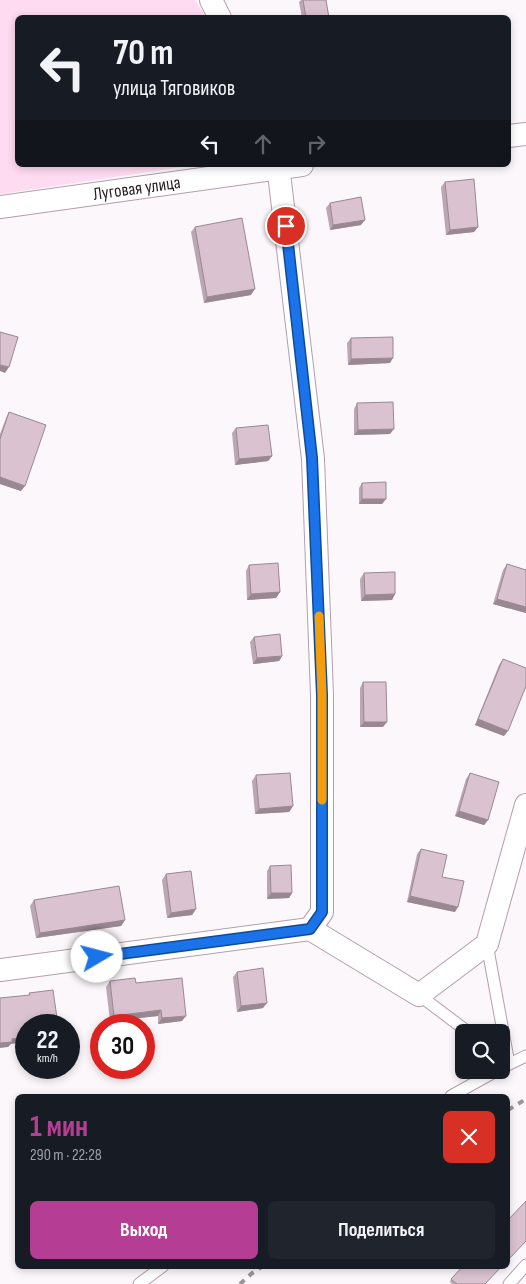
<!DOCTYPE html>
<html lang="ru">
<meta charset="utf-8">
<style>
:root{--surface:#171b24;--page:#20242c;--text:#f1f3f6;--muted:#9ea1a6;--accent:#b53e94}
body{margin:0;font-family:"Sofia Sans Condensed",sans-serif;background:var(--page);color:var(--text);height:100vh;display:flex;flex-direction:column;font-size:19px;white-space:nowrap}
*{box-sizing:border-box;margin:0}
p{font-size:16px;color:var(--muted)}
.icon{flex:none;width:28px;height:28px;fill:none;stroke:currentColor;stroke-width:2;stroke-linecap:round;stroke-linejoin:round}
.map{position:relative;flex:1;overflow:hidden}
.sheet{position:absolute;left:15px;top:1094px;width:495px;height:175px;display:flex;flex-direction:column;background:var(--surface);border-radius:8px;box-shadow:0 2px 8px #0003}
.sheet>*{flex:none}
.hud{position:absolute;left:15px;top:15px;width:496px;height:152px;border-radius:8px;box-shadow:0 2px 8px #0003;background:#171b24;color:var(--text);overflow:hidden}
.tools{position:absolute;left:455px;top:1024px;display:grid;gap:10px}
.tools a{display:grid;place-items:center;width:55px;height:55px;border-radius:8px;background:var(--surface);box-shadow:0 2px 8px #0003;font-size:25px}
.speed{position:absolute;left:15px;top:1014px;display:flex;gap:10px;font-size:25px;font-weight:700;text-align:center}
.speed>*{display:grid;place-content:center;width:65px;height:65px;border-radius:50%;background:var(--surface);box-shadow:0 2px 8px #0003;line-height:1}
.speed small{font-size:12px;font-weight:400}
.speed .limit{border:8px solid #d22;background:#fff;color:#111}
.pin{position:absolute;display:grid;place-items:center;width:42px;height:42px;color:#fff;margin:-21px;border:2px solid #fff;border-radius:50%;box-shadow:0 1px 5px #0007}
.me{position:absolute;width:55px;margin:-28px;rotate:82deg;stroke-linejoin:round;filter:drop-shadow(0 0 4px #0008)}
.turn{display:flex;align-items:center;gap:18px;height:105px;padding:0 15px;font-size:22px}
.turn .icon{width:65px;height:65px;stroke-width:2.5}
.turn b{display:block;font-size:35px;line-height:42px}
.lanes{display:flex;align-items:center;height:48px;padding:0 15px;background:#0003;justify-content:center;gap:25px;direction:ltr}
.lanes .off{opacity:.35}
.round{display:grid;place-items:center;flex:none;width:52px;height:52px;border-radius:8px;background:var(--page)}
.headline{display:flex;align-items:center;justify-content:space-between;height:85px;padding:0 15px}
h1{font-size:30px;font-weight:700;line-height:38px;color:var(--accent)}
.action{display:flex;gap:10px;margin-top:auto;padding:10px 15px}
.action a{flex:1;height:58px;border-radius:8px;background:var(--accent);color:#fff;font-size:20px;font-weight:700;line-height:58px;text-align:center}
.action a+a{background:var(--page);color:var(--text)}
.map>svg:first-child{display:block}
</style>
<div class="map">
<svg width="526" height="1284" viewBox="0 0 526 1284">
<rect width="100%" height="100%" fill="#fcf7fa"/>
<path fill="#fedbf0" d="M0 0H195L206 17 18 18V165H195L0 194Z"/>
<g fill="none" stroke-linecap="round" stroke-linejoin="round">
<g stroke="#b59eac" stroke-width="13">
<g id="service">
<path d="M487 944 509 1064"/>
<path d="M419 995 468 1032"/>
<path d="M503 1067 526 1056"/>
<path d="M451 1096 498 1070"/>
<path d="M139 1284 163 1266"/>
<path d="M509 1284 526 1265"/>
</g>
</g>
<g stroke="#b59eac" stroke-width="24">
<g id="minor">
<path d="M211 0 220 18"/>
<path d="M509 136 526 134"/>
<path d="M278 165 313 459 322 695V912L310 929"/>
<path id="s1" d="M0 207 302 165"/>
<path d="M310 929 419 995 487 944 526 805"/>
<path d="M0 970 310 929"/>
</g>
</g>
<use href="#service" stroke="#fff" stroke-width="11"/>
<use href="#minor" stroke="#fff" stroke-width="22"/>
<g stroke="#9c959a" stroke-width="4" stroke-dasharray="6 6" stroke-linecap="butt">
<path d="M508 1110 526 1099"/>
<path d="M240 1284 251 1274 263 1266"/>
</g>
</g>
<g fill="#bba7b4">
<path d="M301 0H326L329 18H302L299 2Z"/>
<path d="M445 182 478 227 474 232 446 235 441 187Z"/>
<path d="M330 203 361 225 330 230 326 208Z"/>
<path d="M195 227 251 295 204 303 191 232Z"/>
<path d="M351 338 390 363 348 365 347 343Z"/>
<path d="M357 403 390 434 354 435V409Z"/>
<path d="M9 412 21 491 0 484V434L6 418Z"/>
<path d="M236 428 272 456 268 461 235 465 232 433Z"/>
<path d="M362 483 386 499 382 504H359V488Z"/>
<path d="M507 564 526 570V613L493 604 503 570Z"/>
<path d="M249 565 280 592 276 598 247 600 246 571Z"/>
<path d="M364 573 395 594 392 600 361 601 360 579Z"/>
<path d="M254 637 282 656 279 661 253 664 250 642Z"/>
<path d="M503 659 504 736 475 725 499 665Z"/>
<path d="M363 682 383 727H360V688Z"/>
<path d="M470 773 488 820 484 825 455 816 466 779Z"/>
<path d="M256 775 293 806 289 812 255 814 252 781Z"/>
<path d="M421 849 455 912 407 902 417 854Z"/>
<path d="M270 866 292 893 289 898 267 899V871Z"/>
<path d="M166 874 196 909 192 915 167 918 162 880Z"/>
<path d="M34 900 125 920 121 926 36 938 30 906Z"/>
<path d="M237 972 263 1008 237 1012 233 977Z"/>
<path d="M110 981 136 983 182 1021 158 1024V1016L110 1021 106 987Z"/>
<path d="M451 1279 486 1284H452L450 1282Z"/>
</g>
<g fill="#998892">
<path d="M365 220 361 225 330 230 333 225Z"/>
<path d="M478 227 474 232 446 235 450 230Z"/>
<path d="M255 289 251 295 204 303 207 297Z"/>
<path d="M393 358 390 363 348 365 351 359Z"/>
<path d="M0 365 9 367 5 373 0 371Z"/>
<path d="M394 429 390 434 354 435 358 430Z"/>
<path d="M272 456 268 461 235 465 239 459Z"/>
<path d="M0 477 25 486 21 491 0 484Z"/>
<path d="M362 499H386L382 504H359Z"/>
<path d="M280 592 276 598 247 600 251 594Z"/>
<path d="M395 594 392 600 361 601 365 595Z"/>
<path d="M497 599 526 607V613L493 604Z"/>
<path d="M282 656 279 661 253 664 257 658Z"/>
<path d="M478 719 508 731 504 736 475 725Z"/>
<path d="M364 722H387L383 727H360Z"/>
<path d="M293 806 289 812 255 814 259 809Z"/>
<path d="M459 811 488 820 484 825 455 816Z"/>
<path d="M271 893H292L289 898 267 899Z"/>
<path d="M410 896 458 907 455 912 407 902Z"/>
<path d="M196 909 192 915 167 918 171 913Z"/>
<path d="M125 920 121 926 36 938 40 933Z"/>
<path d="M267 1003 263 1008 237 1012 241 1006Z"/>
<path d="M161 1010 158 1016 110 1021 114 1016Z"/>
<path d="M186 1016 182 1021 158 1024 162 1018Z"/>
<path d="M26 1037V1042L11 1044 8 1047 0 1048V1043L12 1039Z"/>
</g>
<g fill="#dac2d1" stroke="#998892">
<path d="M303 0H326L329 18H306Z"/>
<path d="M474 179 478 227 450 230 445 182Z"/>
<path d="M361 197 365 220 333 225 330 203Z"/>
<path d="M242 218 255 289 207 297 195 227Z"/>
<path d="M0 332 18 337 9 367 0 365Z"/>
<path d="M393 337V358L351 359V338Z"/>
<path d="M393 402 394 429 358 430 357 403Z"/>
<path d="M9 412 46 425 25 486 0 477V439Z"/>
<path d="M268 425 272 456 239 459 236 428Z"/>
<path d="M386 482V499H362V483Z"/>
<path d="M278 563 280 592 251 594 249 565Z"/>
<path d="M507 564 526 570V607L497 599Z"/>
<path d="M395 572V594L365 595 364 573Z"/>
<path d="M280 634 282 656 257 658 254 637Z"/>
<path d="M503 659 526 668V686L508 731 478 719Z"/>
<path d="M363 682H386L387 722H364Z"/>
<path d="M290 773 293 806 259 809 256 775Z"/>
<path d="M470 773 499 782 488 820 459 811Z"/>
<path d="M421 849 447 855 442 877 464 881 458 907 410 896Z"/>
<path d="M291 865 292 893H271L270 866Z"/>
<path d="M191 871 196 909 171 913 166 874Z"/>
<path d="M119 886 125 920 40 933 34 900Z"/>
<path d="M263 968 267 1003 241 1006 237 972Z"/>
<path d="M135 978 136 983 182 978 186 1016 162 1018 161 1010 114 1016 110 981Z"/>
<path d="M53 990 58 1025H26V1037L12 1039V1042L0 1043V998L30 995 29 993Z"/>
<path d="M526 1201V1241L508 1260V1220Z"/>
<path d="M463 1266H502L485 1284H457L451 1279Z"/>
</g>
<g fill="none" stroke-linecap="round" stroke-linejoin="round">
<g stroke="#114b97" stroke-width="12">
<path id="route" d="M97 957 310 929 322 912V695L312 458 286 226"/>
</g>
<use href="#route" stroke="#1a73e8" stroke-width="9"/>
<path stroke="#f59e0b" stroke-width="9" d="M319 616 322 695V800"/>
</g>
<g text-anchor="middle" dominant-baseline="central" stroke-width="4" stroke-linejoin="round" paint-order="stroke">
<g font-size="18" fill="#281f25" stroke="#fff">
<text stroke="none"><textPath href="#s1" startOffset="138">Луговая улица</textPath></text>
</g>
</g>
</svg>
<div class="tools">
<a><svg class="icon" aria-label="search" viewBox="0 0 24 24"><circle cx="10" cy="10" r="6"/><path d="M15 15l6 6"/></svg></a>
</div>
<div class="speed"><div>22<small>km/h</small></div><div class="limit">30</div></div>
<div class="pin" style="left:286px;top:226px;background:#d93025"><svg class="icon" aria-label="arrive" viewBox="0 0 24 24"><path d="M6 21V4h12l-3 4 3 4H6"/></svg></div>
<svg class="me" style="left:97px;top:957px" viewBox="-20 -20 40 40"><circle r="19" fill="#fff"/><path d="M0-13L10 11 0 6-10 11z" fill="#1a73e8"/></svg>
<div class="hud">
<div class="turn"><svg class="icon" aria-label="left" viewBox="0 0 24 24"><path d="M17 20v-9H6M10 6l-5 5 5 5"/></svg><div><b>70 m</b>улица Тяговиков</div></div>
<div class="lanes"><svg class="icon" aria-label="left" viewBox="0 0 24 24"><path d="M17 20v-9H6M10 6l-5 5 5 5"/></svg><svg class="icon off" aria-label="ahead" viewBox="0 0 24 24"><path d="M12 20V5M6 11l6-6 6 6"/></svg><svg class="icon off" aria-label="right" viewBox="0 0 24 24"><path d="M7 20v-9h11M14 6l5 5-5 5"/></svg></div>
</div>
<section class="sheet">
<div class="headline"><div><h1>1 мин</h1><p>290 m · 22:28</p></div><a class="round" style="background:#d93025;color:#fff"><svg class="icon" aria-label="close" viewBox="0 0 24 24"><path d="M6 6l12 12M18 6L6 18"/></svg></a></div>
<div class="action"><a>Выход</a><a>Поделиться</a></div>
</section>
</div>
